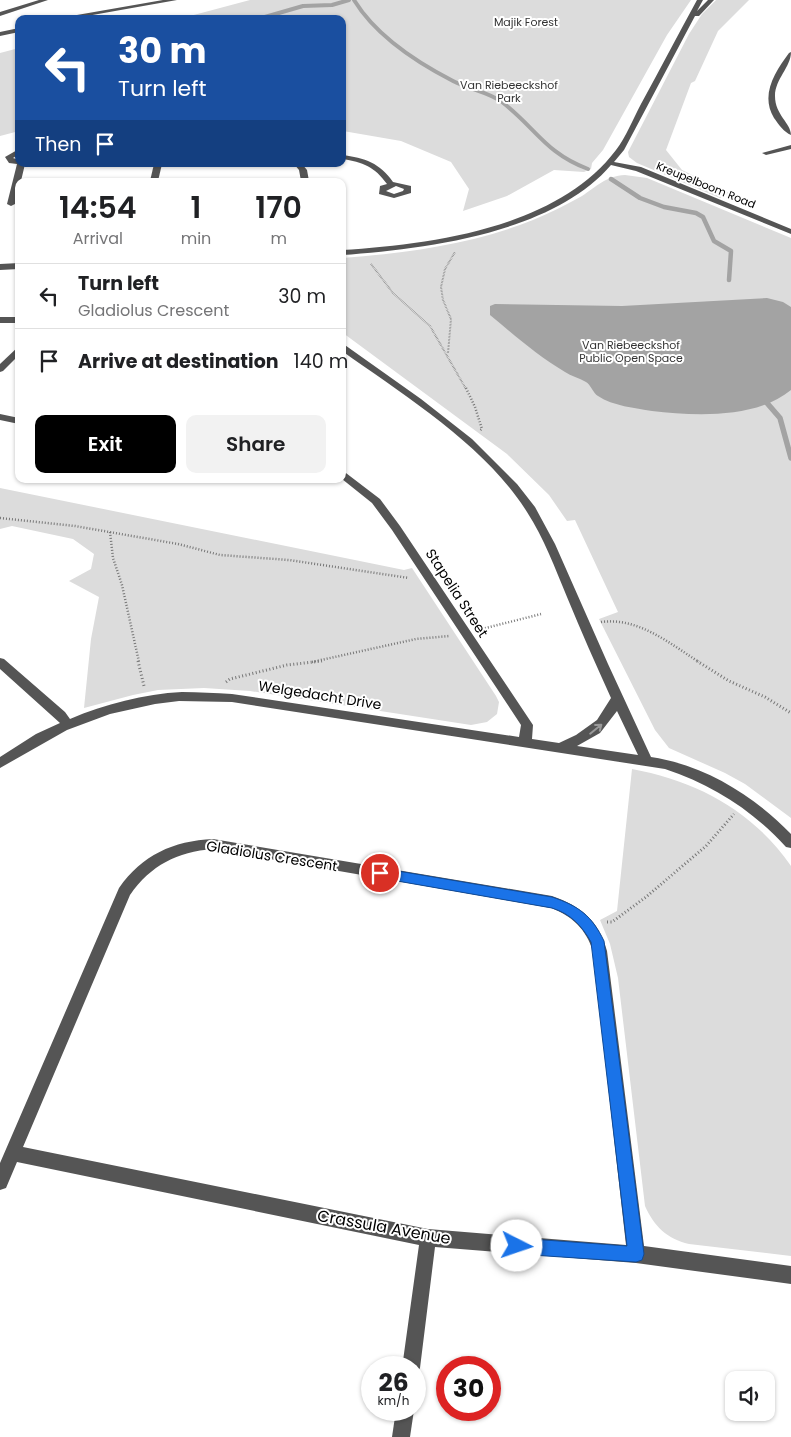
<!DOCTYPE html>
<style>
:root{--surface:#fff;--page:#f2f2f2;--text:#202124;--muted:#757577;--line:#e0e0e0;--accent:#000}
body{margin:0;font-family:Poppins,sans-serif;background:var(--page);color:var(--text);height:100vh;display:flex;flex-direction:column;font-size:19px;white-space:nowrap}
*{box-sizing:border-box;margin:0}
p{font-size:16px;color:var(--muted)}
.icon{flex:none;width:28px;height:28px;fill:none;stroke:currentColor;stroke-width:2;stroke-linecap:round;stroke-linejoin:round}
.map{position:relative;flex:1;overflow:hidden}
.drawer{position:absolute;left:15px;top:178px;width:331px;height:305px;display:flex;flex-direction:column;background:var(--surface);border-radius:10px;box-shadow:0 1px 4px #0004}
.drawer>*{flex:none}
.guide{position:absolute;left:15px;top:15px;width:331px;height:152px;border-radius:10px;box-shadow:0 1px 4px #0004;background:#1a4fa0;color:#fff;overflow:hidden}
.fabs{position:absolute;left:725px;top:1371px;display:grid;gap:10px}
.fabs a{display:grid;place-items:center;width:50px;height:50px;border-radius:10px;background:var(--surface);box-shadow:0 1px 4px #0004;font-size:25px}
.speed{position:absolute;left:361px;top:1356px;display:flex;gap:10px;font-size:25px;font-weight:700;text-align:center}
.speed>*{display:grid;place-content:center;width:65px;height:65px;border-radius:50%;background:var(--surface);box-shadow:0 1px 4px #0004;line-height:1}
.speed small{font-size:12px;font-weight:400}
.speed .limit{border:8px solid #d22;background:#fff;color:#111}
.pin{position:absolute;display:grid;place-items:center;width:42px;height:42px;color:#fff;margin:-21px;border:2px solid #fff;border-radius:50%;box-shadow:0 1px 5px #0007}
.me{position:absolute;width:55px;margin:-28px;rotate:94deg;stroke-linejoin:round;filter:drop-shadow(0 0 4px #0008)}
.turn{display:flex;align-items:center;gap:18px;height:105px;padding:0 20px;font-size:22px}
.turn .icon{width:65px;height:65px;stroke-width:2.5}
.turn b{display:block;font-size:35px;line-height:42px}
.then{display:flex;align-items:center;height:48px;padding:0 20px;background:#0003;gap:10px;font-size:19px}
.eta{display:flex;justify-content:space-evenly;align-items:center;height:85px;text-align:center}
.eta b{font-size:30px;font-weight:600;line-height:35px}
.button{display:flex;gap:10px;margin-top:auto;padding:10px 20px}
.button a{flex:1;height:58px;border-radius:10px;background:var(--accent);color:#fff;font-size:20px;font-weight:600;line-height:58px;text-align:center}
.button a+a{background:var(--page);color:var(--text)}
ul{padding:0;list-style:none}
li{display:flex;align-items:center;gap:15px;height:65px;padding:0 20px;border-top:1px solid var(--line)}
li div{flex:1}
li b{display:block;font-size:19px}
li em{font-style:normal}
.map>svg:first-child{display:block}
</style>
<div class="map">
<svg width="791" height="1437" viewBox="0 0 791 1437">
<rect width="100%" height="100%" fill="#fff"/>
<g fill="#dcdcdc">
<path d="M250 0H691L667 35 603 150 592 163 591 169 584 172 554 170 507 196 463 211 469 189 451 162 401 141 343 131 342 19H169L190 16Z"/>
<path d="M716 0H749L718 31 695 81 691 83 666 150 682 170 729 193 720 198 637 163 629 157 628 152 689 34 702 14Z"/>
<path d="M19 48V131L0 136V53Z"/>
<path d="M625 175 647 178 791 238V818L745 784 725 773 669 748 655 730 599 619 618 612 575 520 567 521 549 495 507 454 343 333 342 258C407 253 473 244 533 220 550 213 566 205 582 196 597 186 606 176 625 175Z"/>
<path d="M0 488 404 570 412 568 496 696 499 702 497 714 487 722 471 725 250 691 204 688 158 690 133 695 84 708 91 639 99 597 69 581 91 569 94 554 73 539 12 526 0 529Z"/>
<path d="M632 769C697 781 753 811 791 866V1256L689 1244C667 1239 654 1226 645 1206L618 978 610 944 600 920 617 911Z"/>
</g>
<path fill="#a3a3a3" d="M767 298 783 302 791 307V390C756 419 695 416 652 411 635 408 613 406 598 396 593 393 591 385 586 382 579 378 571 376 565 372 538 356 514 335 490 315V306L495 304 622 306Z"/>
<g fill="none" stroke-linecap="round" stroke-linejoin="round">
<g stroke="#a3a3a3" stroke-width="4">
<path d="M354 0C376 36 416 62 453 81 468 89 489 92 502 102 535 127 545 153 588 169"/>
<path d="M258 19 303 6 332 5 349 0"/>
</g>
<path stroke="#a3a3a3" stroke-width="4.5" d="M611 179 640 198 664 207 696 213 703 217 714 241 731 251 729 280"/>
<path stroke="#a3a3a3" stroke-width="5.5" d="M767 403 780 418 791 458"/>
<g stroke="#777" stroke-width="2" stroke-dasharray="0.5 1" stroke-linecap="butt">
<path d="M371 264 393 293 430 326 466 389"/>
<path d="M448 353 451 319 443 300 441 287 445 269 455 252"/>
</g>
<g stroke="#777" stroke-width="2.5" stroke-dasharray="1 2" stroke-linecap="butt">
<path d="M466 388 475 407 482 429 479 431"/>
<path d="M0 518 75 526 178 544 220 555 289 560 409 578"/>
<path d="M110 532 113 558 122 585 139 662"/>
<path d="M601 622C638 617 669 643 699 662"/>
<path d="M482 629 541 614"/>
<path d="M312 662 416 639 449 636"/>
</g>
<g stroke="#777" stroke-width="3" stroke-dasharray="1 2.5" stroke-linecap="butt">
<path d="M138 661 144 686"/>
<path d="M697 661 729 681 765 697 791 713"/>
<path d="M226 682 230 679 287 665 322 661"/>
<path d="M607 922H612L646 897 706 846 734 814"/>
</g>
<g fill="#555" fill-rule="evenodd">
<path d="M39 0H48L0 16V12Z"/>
<path d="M163 0H177L70 19H54Z"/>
<path d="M697 0H703L697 11 708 0H714L699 16H695L624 150 614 162 641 167 791 229V234L636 171 611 165C553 233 426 249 342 255V250C433 244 557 228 616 150 626 137 633 119 641 104 660 69 678 35 697 0Z"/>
<path d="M19 28V32L0 36V32Z"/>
<path d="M791 52C791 67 775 79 775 96 775 115 791 123 791 135 784 132 779 125 774 118 760 95 775 72 789 53Z"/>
<path d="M791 145V149L766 155 762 153Z"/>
<path d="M19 149V154L13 158 19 160V164H25L21 181H19L15 204 11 206 7 204 17 164 9 163 5 157Z"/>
<path d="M342 155C365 158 380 163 393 182L411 186V193L394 198 379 194 380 186 387 184C375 167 363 162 342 159ZM396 186 404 189 403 191 394 194 386 191Z"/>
<path d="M154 164H162L158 181H150Z"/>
<path d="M294 164H302L307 170 309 181H301L299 170Z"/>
<path d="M19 263V269L0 270V264Z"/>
<rect x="0" y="317" width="19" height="6"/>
<path d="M342 343 421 399 472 439 517 484 535 507 555 544 608 664 651 757C705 765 754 796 791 834V848L786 847C752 810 713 785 665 769L232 702 179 701 155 704 110 714 67 730 0 768V757L36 734 60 723 0 669V658L4 659 65 712 70 719C105 704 144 694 182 692 199 692 215 693 232 694L519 737 521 725 392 530 372 503 342 479V470L380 499 400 526 531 722 533 725 532 739 559 743 576 735 597 720 611 698C596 665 581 631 567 597 555 568 544 538 527 512 485 445 405 396 342 351ZM617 711 638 755 577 746 600 733Z"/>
<path d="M19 346V355L3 371 0 372V364Z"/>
<path d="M0 414 19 418V424L0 420Z"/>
<path d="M213 839 552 896C581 906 599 921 607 951L644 1246 791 1266V1284L636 1263 435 1247 420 1368 415 1376V1368H402L419 1245 17 1162 6 1188 0 1190V1163L119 888C142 855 173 841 213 839ZM213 849 551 908C572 916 586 929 593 951L626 1245 428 1229 23 1147 130 895C151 865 177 852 213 849Z"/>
<path d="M396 1410H414L410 1437H392Z"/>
</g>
</g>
<defs><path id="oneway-shaft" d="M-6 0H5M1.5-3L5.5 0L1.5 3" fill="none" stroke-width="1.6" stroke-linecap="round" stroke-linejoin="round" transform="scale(1.25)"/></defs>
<use stroke="#999" href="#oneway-shaft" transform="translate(596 729) rotate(-39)"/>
<path fill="#1a73e8" stroke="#114b97" d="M380 868 552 897C579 906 592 916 604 941L644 1254 642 1260 636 1262 517 1254 512 1252 509 1246 512 1240 517 1238 627 1246 591 942C582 926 571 914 552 908L380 878 376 877 374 873 376 869Z"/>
<g text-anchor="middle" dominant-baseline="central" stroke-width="4" stroke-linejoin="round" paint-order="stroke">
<g font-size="11" fill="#333" stroke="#fff">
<text x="526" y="22">Majik Forest</text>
<text x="509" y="85">Van Riebeeckshof<tspan x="509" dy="13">Park</tspan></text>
<text x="631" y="345">Van Riebeeckshof<tspan x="631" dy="13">Public Open Space</tspan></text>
</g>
<g font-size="11" fill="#000" stroke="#fff">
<text transform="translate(706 185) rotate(22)">Kreupelboom Road</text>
</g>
<g font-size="14" fill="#000" stroke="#fff">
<text transform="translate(457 593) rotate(57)">Stapelia Street</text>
<text transform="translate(320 695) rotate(9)">Welgedacht Drive</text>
<text transform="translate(272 856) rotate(9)">Gladiolus Crescent</text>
</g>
<g font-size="16" fill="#000" stroke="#fff">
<text transform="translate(384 1227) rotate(10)">Crassula Avenue</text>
</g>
</g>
</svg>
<div class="fabs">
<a><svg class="icon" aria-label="sound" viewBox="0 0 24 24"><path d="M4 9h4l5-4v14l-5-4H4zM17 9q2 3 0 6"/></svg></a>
</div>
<div class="speed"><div>26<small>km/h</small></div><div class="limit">30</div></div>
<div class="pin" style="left:380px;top:873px;background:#d93025"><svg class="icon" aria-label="arrive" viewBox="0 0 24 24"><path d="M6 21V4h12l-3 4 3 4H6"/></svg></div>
<svg class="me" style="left:517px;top:1246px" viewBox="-20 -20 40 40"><circle r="19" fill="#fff"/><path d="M0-13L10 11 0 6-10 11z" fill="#1a73e8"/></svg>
<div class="guide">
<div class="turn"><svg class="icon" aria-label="left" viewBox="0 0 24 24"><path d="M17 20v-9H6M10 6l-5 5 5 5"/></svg><div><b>30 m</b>Turn left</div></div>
<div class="then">Then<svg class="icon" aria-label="arrive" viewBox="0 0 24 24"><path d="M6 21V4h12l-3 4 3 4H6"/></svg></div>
</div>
<section class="drawer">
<div class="eta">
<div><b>14:54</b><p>Arrival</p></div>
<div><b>1</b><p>min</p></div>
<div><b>170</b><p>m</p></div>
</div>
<ul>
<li><svg class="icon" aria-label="left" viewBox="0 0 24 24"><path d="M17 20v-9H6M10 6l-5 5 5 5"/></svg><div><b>Turn left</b><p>Gladiolus Crescent</p></div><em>30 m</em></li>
<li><svg class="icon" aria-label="arrive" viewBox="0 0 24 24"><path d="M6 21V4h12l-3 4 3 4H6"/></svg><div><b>Arrive at destination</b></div><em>140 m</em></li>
</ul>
<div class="button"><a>Exit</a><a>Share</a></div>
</section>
</div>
